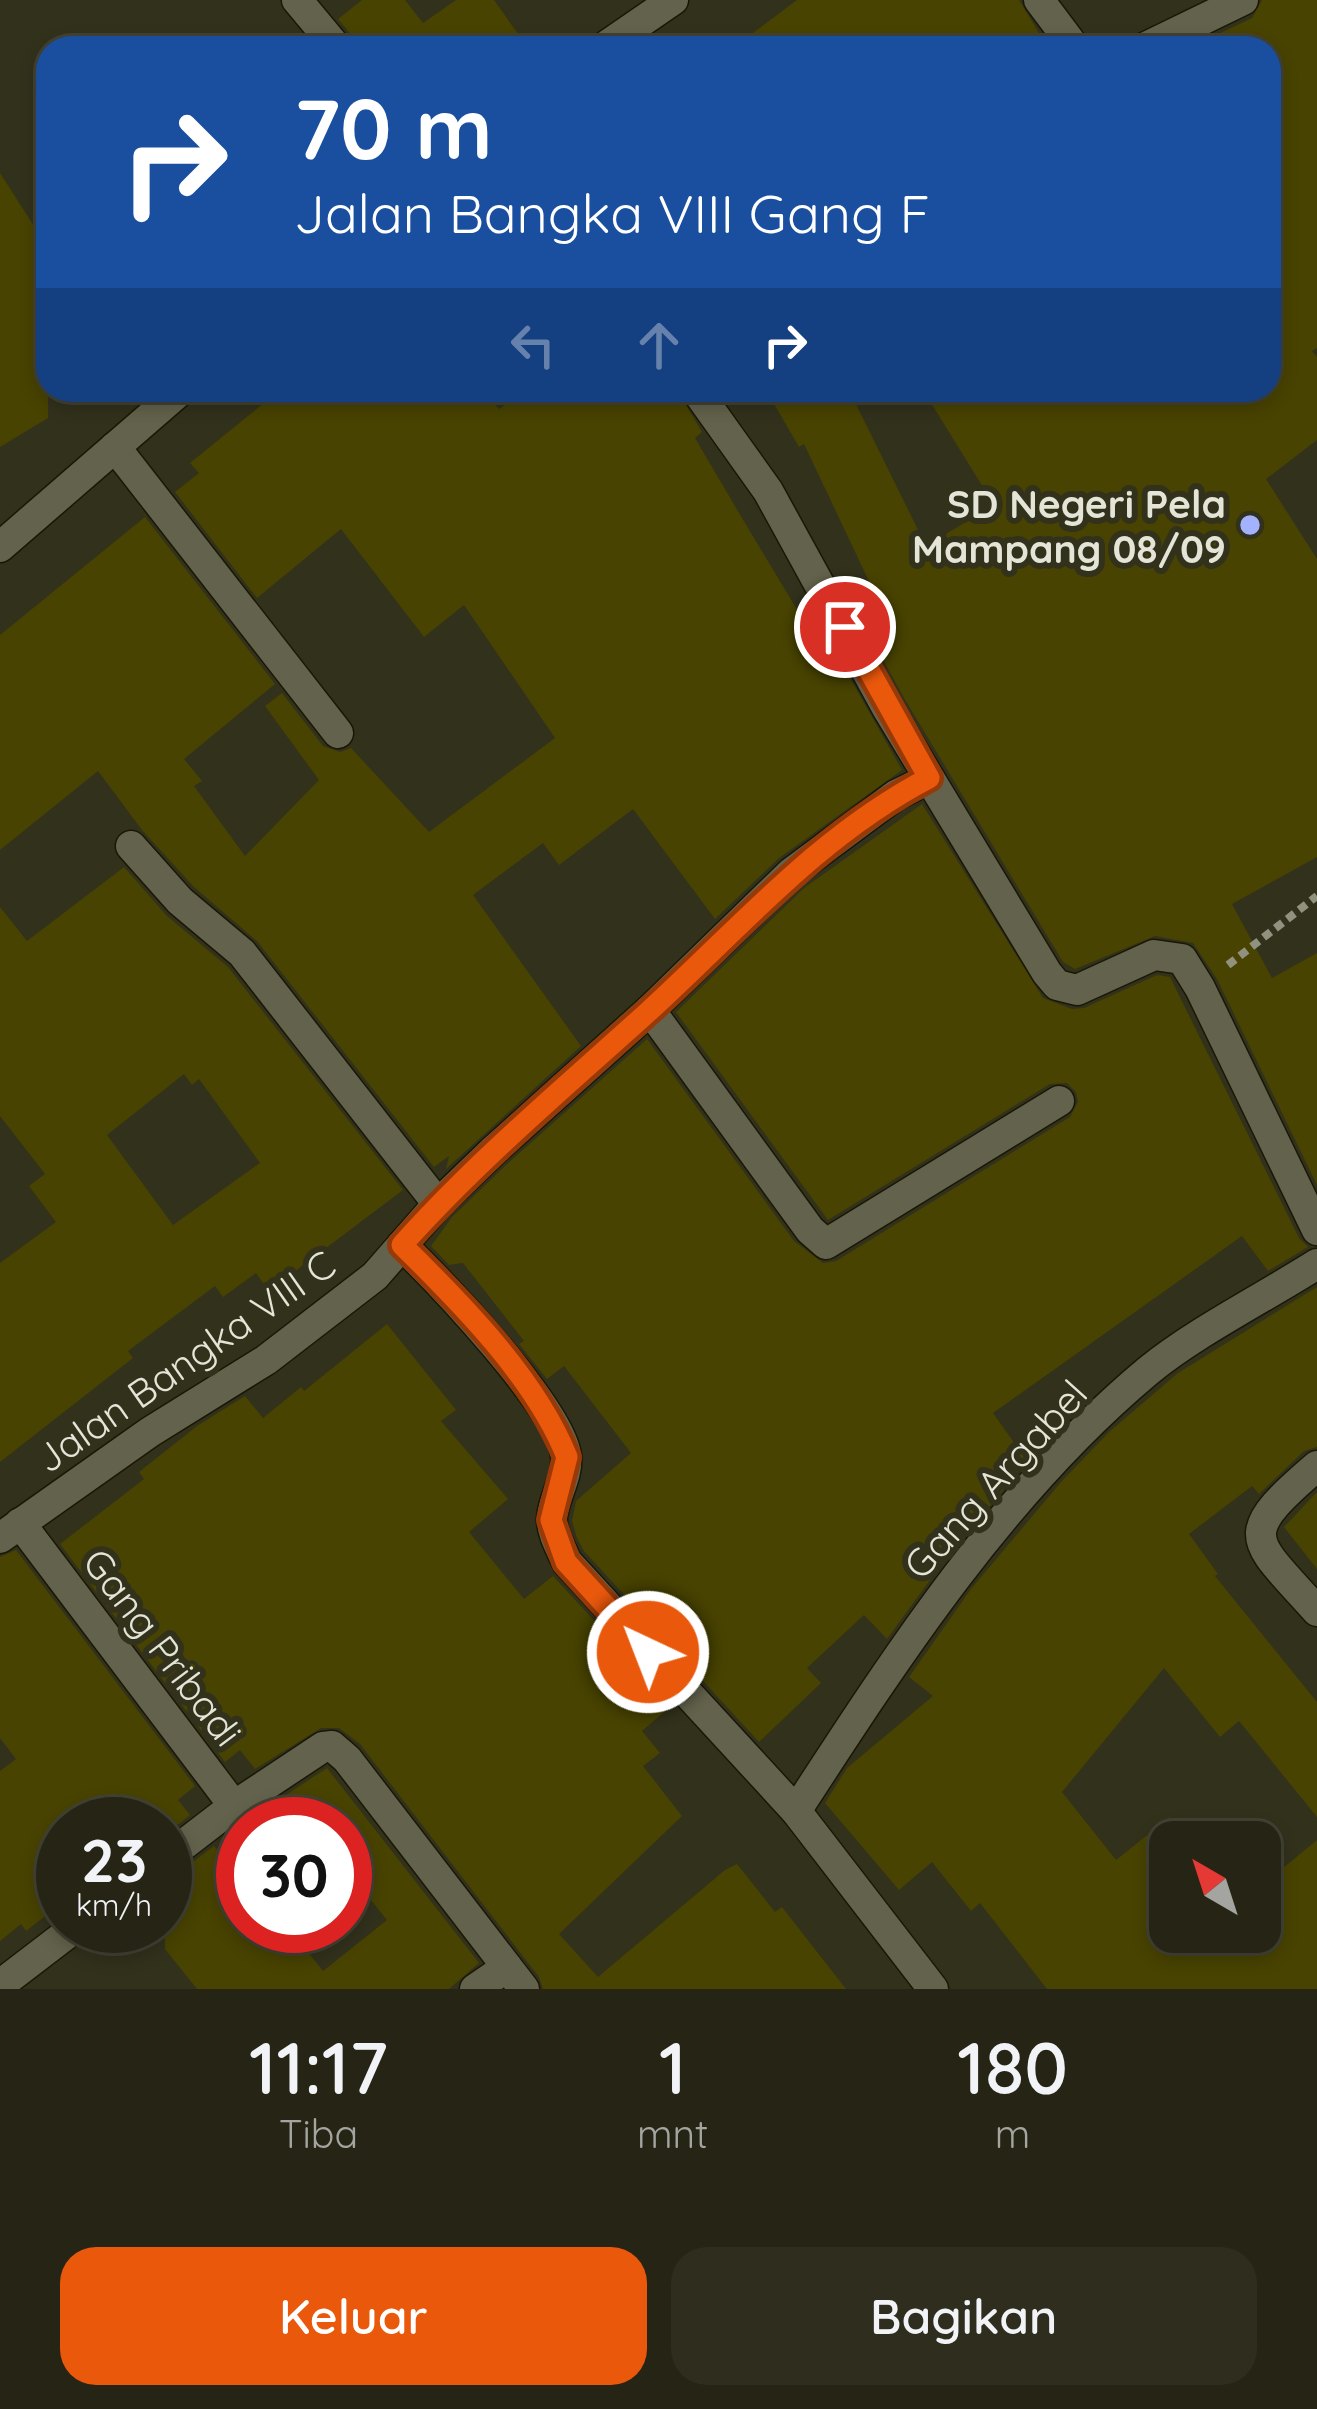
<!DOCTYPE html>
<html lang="id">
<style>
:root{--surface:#262515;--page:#2e2d1e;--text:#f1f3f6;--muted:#a4a5a0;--line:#424234;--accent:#ea580c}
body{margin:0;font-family:Quicksand,sans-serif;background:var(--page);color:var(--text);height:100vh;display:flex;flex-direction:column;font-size:45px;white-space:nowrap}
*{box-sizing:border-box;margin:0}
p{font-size:39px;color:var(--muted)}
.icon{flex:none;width:66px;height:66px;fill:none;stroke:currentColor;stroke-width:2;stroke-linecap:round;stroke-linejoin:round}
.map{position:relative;height:1989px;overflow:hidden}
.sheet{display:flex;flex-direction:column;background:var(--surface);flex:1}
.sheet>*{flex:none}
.top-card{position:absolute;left:36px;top:36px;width:1245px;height:366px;border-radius:36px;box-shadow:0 6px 18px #0003,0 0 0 3px var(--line);background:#1a4fa0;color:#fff;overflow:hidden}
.needle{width:78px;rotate:321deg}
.fabs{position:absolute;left:1149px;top:1821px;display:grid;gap:24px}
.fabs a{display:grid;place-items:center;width:132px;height:132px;border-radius:24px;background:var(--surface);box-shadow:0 6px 18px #0003,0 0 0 3px var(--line);font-size:60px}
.speed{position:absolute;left:36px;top:1797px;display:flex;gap:24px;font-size:60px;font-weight:700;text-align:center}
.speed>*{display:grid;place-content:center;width:156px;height:156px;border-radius:50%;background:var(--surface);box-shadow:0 6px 18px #0003,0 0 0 3px var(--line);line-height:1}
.speed small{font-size:30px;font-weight:400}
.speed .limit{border:18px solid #d22;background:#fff;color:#111}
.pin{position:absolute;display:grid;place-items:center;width:102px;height:102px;color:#fff;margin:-51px;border:6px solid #fff;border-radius:50%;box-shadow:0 3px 12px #0007}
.me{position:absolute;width:132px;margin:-66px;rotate:317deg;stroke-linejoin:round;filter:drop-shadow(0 0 9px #0008)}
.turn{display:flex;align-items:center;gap:42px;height:252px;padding:0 60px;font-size:54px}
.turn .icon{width:156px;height:156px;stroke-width:2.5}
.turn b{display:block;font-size:84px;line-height:102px}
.lanes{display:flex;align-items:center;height:114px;padding:0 60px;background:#0003;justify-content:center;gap:60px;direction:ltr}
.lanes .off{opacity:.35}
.eta{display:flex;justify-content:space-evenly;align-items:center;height:204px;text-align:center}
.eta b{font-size:72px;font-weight:600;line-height:84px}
.button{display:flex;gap:24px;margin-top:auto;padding:24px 60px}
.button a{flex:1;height:138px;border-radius:36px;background:var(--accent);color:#fff;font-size:48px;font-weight:600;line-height:138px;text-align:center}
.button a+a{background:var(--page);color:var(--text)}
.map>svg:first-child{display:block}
</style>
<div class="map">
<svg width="1317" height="1989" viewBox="0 0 1317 1989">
<rect width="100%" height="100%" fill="#32311c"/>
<g fill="#484300" fill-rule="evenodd">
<path d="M362 0H405L423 23 456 0H494L528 48H356L353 37 338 19Z"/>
<path d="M797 0H1019L1048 48H733Z"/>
<path d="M1262 0H1317V348L1312 351 1317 357V440L1266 479 1317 559V857L1232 904 1272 978 1317 953V1185L1217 979 1193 943 1155 936 1075 969 1063 962 904 698 854 607 875 594 804 444 799 447 766 390H849L926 546 994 505 923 390H1269V48H1189L1252 18Z"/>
<path d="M0 173 48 248V418L0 447Z"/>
<path d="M280 390H482L499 409 526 390H677L702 432 695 438 739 513 811 633 821 627 902 770 779 858 715 919 633 809 559 865 543 843 473 895 581 1046 446 1169 449 1156 434 1167 257 941 194 887 142 830 98 771 0 850V635L145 517 275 684 184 759 202 781 194 786 245 856 319 780 265 706 282 693 323 746 340 752 351 748 429 832 555 738 464 605 424 637 341 529 257 598 175 492 199 473 190 463Z"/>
<path d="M922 804 1043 998 1072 1009 1084 1008 1157 975 1170 977 1299 1238 1308 1247 1268 1271 1242 1236 993 1413 1027 1461 941 1565 887 1639 864 1615 807 1668 821 1683 759 1742 584 1551 577 1538 572 1521 576 1501 631 1453 564 1366 547 1379 519 1344 524 1341 463 1263 449 1265 431 1246 452 1217 505 1166 647 1039 794 1241 823 1263 836 1261 1070 1117 1078 1102 1076 1092 1067 1083 1050 1084 828 1220 676 1012 804 888Z"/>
<path d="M124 867 167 916 228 967 403 1190 269 1291 256 1273 223 1297 215 1286 128 1351 133 1358 0 1462V1263L56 1222 29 1186 45 1174 0 1116V907L27 941ZM184 1074 192 1085 199 1079 260 1163 173 1225 107 1135Z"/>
<path d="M1317 1287V1447L1304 1451 1259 1494 1252 1486 1189 1534 1218 1574 1215 1576 1317 1702V1817L1239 1721 1220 1737 1164 1668 1062 1792 1116 1860 1170 1817V1932H1260V1887L1317 1840V1989H1047L980 1903 971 1911 932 1862 899 1890 825 1803 847 1768 933 1696 909 1677 971 1589 1061 1482 1109 1432 1178 1373Z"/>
<path d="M387 1324 456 1410 441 1421 508 1499 469 1532 524 1599 553 1576 672 1705 642 1731 660 1753 643 1766 682 1816 559 1934 598 1977 725 1870 737 1864 775 1912 782 1907 846 1989H543L539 1977 360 1744 339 1728H321L255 1769 240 1750 225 1762 60 1544 144 1479 139 1472 197 1426 245 1396 263 1418 301 1387 304 1391Z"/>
<path d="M1317 1492V1569L1284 1527Z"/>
<path d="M16 1550 195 1786 178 1800 190 1815 179 1824H66L63 1820V1902L26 1931 21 1924 0 1941V1771L16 1759 0 1738V1557Z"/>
<path d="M327 1768 479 1963 449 1989H197L165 1949V1878L177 1874 214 1846 243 1882V1926H287L323 1971 387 1920 345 1868V1824H309L286 1795Z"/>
</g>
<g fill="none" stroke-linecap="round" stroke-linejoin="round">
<g stroke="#1a1805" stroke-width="33">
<g id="minor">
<path d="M297 0 337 48"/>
<path d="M1039 0 1075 48"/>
<path d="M603 48 673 0"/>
<path d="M1144 48 1243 0"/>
<path d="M696 390 768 491 887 708 1047 973 1057 985 1077 990 1154 955 1182 959 1200 988 1317 1230"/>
<path d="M115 447 338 733"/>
<path d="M0 547 181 390"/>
<path d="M131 846 180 901 242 953 438 1204"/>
<path d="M650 1010 810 1230 826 1244 1059 1101"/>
<path d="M402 1245C440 1282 559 1407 566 1455 569 1476 553 1498 552 1518 551 1531 561 1549 567 1562L796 1811 933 1989"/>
<path d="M1317 1466C1234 1537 1251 1537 1317 1611"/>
<path d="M20 1523 234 1806"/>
<path d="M0 1538 150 1432 266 1360 375 1276 438 1204 492 1152 650 1010 791 873 896 795 929 779"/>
<path d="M796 1811C898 1654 1003 1492 1148 1371 1194 1333 1265 1297 1317 1264"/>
<path d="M165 1859 234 1806 323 1747 332 1746 347 1759 524 1989"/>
<path d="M0 1985 77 1926"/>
<path d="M475 1989 507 1967"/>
</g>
</g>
<path stroke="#919180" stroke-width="8" stroke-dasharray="9 6" stroke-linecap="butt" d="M1228 965 1317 896"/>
<use href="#minor" stroke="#63624c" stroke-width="30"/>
</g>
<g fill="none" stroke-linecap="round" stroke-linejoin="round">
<g stroke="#983908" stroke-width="30">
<path id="route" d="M648 1652 566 1562 551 1520 567 1457C536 1379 462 1304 402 1245 478 1160 564 1088 648 1012 739 929 818 836 929 778L845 627"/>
</g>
<use href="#route" stroke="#ea580c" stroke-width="21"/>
</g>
<circle fill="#a2b2fd" stroke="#32311c" stroke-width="4.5" cx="1250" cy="525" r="12"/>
<g text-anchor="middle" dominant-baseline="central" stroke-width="12" stroke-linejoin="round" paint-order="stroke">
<g font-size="39" font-weight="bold" fill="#e4e4d7" stroke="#32311c" text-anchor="end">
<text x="1226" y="503">SD Negeri Pela<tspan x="1226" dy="45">Mampang 08/09</tspan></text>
</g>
<g font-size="39" fill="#e4e4d7" stroke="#32311c">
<text transform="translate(185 1361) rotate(-35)">Jalan Bangka VIII C</text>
<text transform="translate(995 1479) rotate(-48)">Gang Argabel</text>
<text transform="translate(163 1647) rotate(53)">Gang Pribadi</text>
</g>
</g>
</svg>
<div class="fabs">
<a><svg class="needle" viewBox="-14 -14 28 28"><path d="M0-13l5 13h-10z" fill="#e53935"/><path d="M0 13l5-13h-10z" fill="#a4a5a0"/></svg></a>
</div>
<div class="speed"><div>23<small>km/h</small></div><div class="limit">30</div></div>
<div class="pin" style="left:845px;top:627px;background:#d93025"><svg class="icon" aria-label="arrive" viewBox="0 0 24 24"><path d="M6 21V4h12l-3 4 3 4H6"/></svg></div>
<svg class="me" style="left:648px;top:1652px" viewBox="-20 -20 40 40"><circle r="17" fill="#ea580c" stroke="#fff" stroke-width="3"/><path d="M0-11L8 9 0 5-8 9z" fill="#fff"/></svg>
<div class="top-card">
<div class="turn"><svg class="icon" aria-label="right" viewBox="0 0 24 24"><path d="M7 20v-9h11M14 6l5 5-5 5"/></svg><div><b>70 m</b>Jalan Bangka VIII Gang F</div></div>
<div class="lanes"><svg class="icon off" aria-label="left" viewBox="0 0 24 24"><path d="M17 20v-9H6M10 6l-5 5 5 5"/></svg><svg class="icon off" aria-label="ahead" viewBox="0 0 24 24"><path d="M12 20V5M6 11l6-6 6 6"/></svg><svg class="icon" aria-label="right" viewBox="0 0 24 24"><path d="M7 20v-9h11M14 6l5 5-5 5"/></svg></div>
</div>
</div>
<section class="sheet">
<div class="eta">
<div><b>11:17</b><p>Tiba</p></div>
<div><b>1</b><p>mnt</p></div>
<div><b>180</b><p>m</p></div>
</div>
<div class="button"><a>Keluar</a><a>Bagikan</a></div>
</section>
